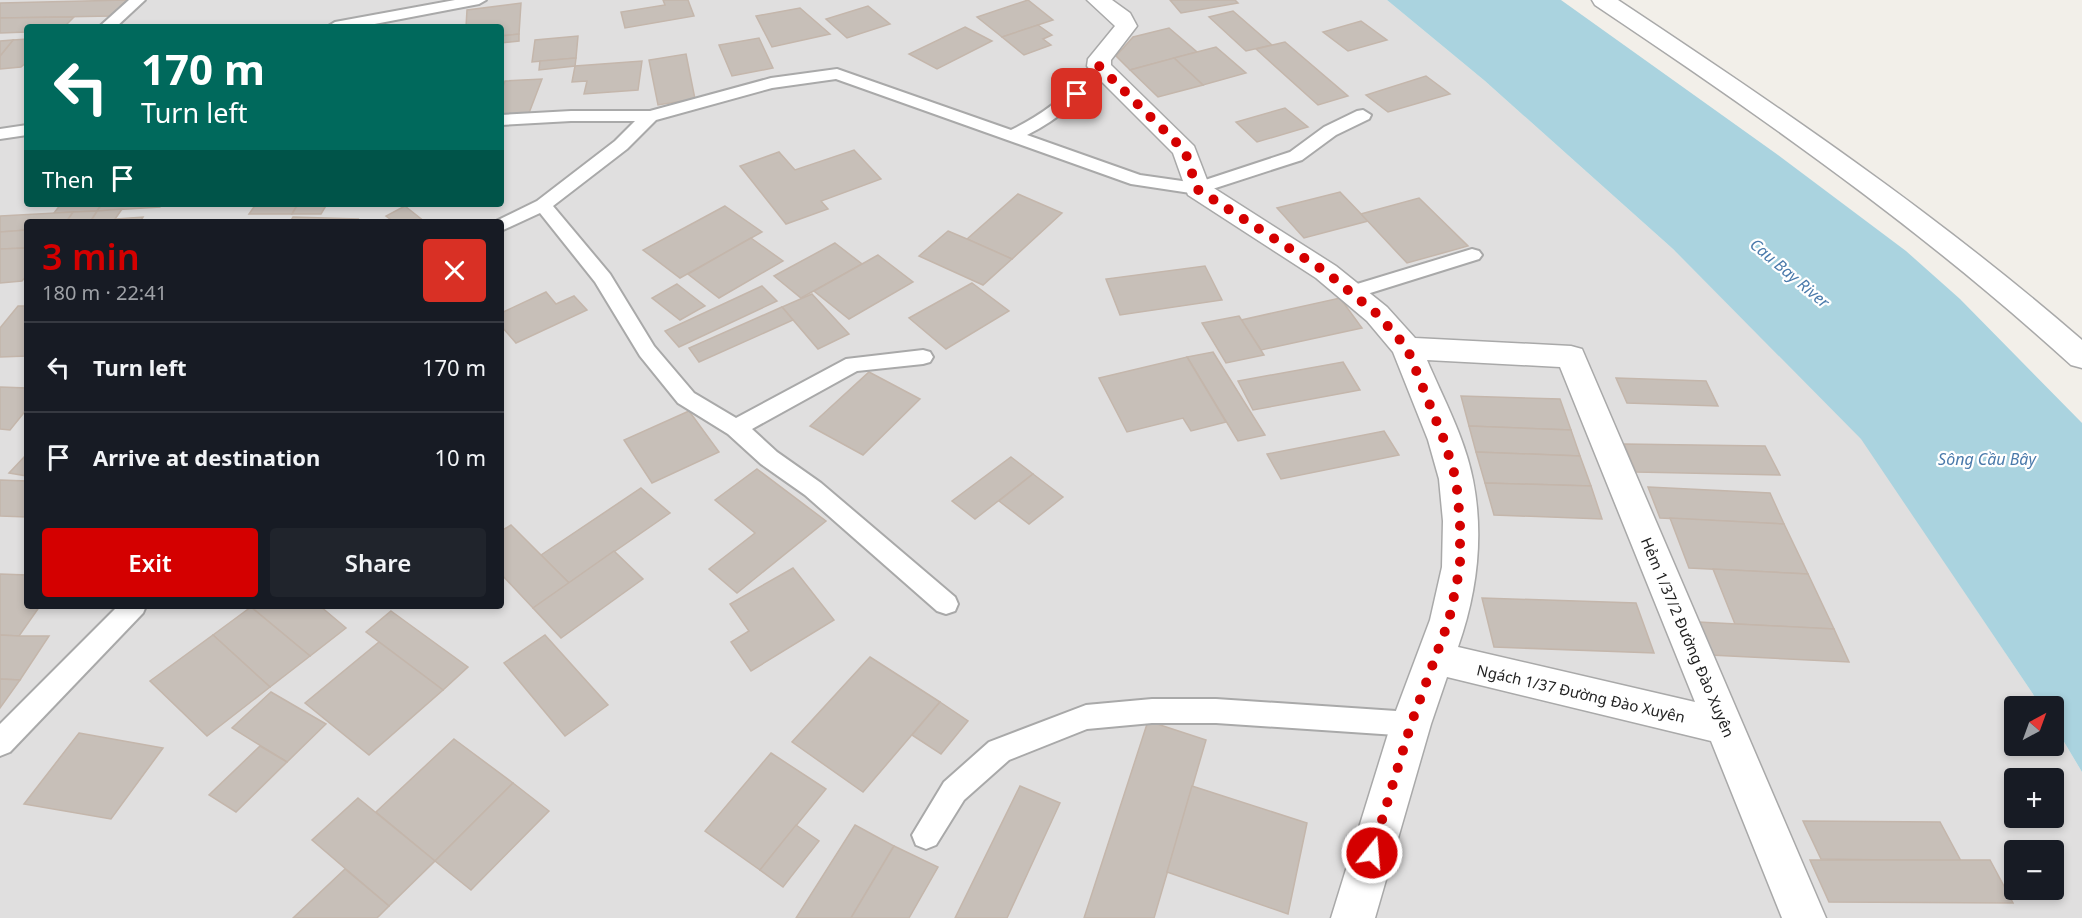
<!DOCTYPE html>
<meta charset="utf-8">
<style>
:root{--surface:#171b24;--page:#20242c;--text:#f1f3f6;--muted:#9ea1a6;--line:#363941;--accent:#d40000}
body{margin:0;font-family:"Noto Sans",sans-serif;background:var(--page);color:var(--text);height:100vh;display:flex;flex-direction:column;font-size:22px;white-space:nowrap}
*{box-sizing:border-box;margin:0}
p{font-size:20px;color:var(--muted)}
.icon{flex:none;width:33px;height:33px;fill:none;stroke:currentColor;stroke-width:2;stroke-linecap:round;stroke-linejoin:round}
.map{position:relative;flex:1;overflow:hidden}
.details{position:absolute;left:24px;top:219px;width:480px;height:390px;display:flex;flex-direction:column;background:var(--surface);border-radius:6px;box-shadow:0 3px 9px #0003}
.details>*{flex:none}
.top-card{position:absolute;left:24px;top:24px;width:480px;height:183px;border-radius:6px;box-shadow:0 3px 9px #0003;background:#00695c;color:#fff;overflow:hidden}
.needle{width:39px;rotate:41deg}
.tools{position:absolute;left:2004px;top:696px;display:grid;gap:12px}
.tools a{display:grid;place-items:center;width:60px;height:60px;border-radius:6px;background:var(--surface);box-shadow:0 3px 9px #0003;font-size:30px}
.pin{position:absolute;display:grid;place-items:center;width:51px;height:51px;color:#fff;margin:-26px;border-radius:12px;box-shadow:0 3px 9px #0006}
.me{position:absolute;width:66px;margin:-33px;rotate:17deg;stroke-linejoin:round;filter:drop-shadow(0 0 4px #0008)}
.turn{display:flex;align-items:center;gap:21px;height:126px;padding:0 18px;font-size:27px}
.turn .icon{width:78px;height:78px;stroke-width:2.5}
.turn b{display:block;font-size:42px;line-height:51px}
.then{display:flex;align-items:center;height:57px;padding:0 18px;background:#0003;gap:12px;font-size:22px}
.round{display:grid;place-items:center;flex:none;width:63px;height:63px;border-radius:6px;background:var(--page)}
.overview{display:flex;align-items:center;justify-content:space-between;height:102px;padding:0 18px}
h1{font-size:36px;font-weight:600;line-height:45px;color:var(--accent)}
.action{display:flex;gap:12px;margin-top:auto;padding:12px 18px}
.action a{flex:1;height:69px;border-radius:6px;background:var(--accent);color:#fff;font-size:24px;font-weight:600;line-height:69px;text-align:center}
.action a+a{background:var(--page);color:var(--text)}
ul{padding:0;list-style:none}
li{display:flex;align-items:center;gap:18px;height:90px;padding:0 18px;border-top:2px solid var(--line)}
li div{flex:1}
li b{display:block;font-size:22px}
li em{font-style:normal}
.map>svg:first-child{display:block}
</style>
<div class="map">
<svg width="2082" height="918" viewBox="0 0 2082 918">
<rect width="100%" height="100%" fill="#f2efe9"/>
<path fill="#e0dfdf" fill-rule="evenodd" d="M0 0H1387L1485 81 1673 249 1862 439 2041 706H2014V746H2054V725L2082 772V918H0ZM27 27H501V204H27ZM27 222H501V606H27ZM2014 778H2054V818H2014ZM2014 850H2054V890H2014Z"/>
<path fill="#aad3df" d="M1387 0H1561L1778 155 1906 251 1960 299 2082 423V772L2054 725V706H2041L1861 439 1673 249 1485 81Z"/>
<g fill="#c7bfb8" stroke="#c4b6ab" stroke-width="1.5">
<path d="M127 0 112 16 0 18V3Z"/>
<path d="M663 0H688L694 16 625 28 621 12 665 5Z"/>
<path d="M1028 0 1053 20 1002 37 977 17Z"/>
<path d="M1170 0H1235L1238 3 1181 13Z"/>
<path d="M521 3 519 34 501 36V27H466L467 10Z"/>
<path d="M868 6 890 24 847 38 826 19Z"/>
<path d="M800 8 830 34 772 47 756 16Z"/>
<path d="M1233 11 1272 45 1246 51 1209 17Z"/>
<path d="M74 17 64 27H27V32L0 33V18Z"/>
<path d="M1361 21 1387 40 1348 51 1323 32Z"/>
<path d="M1038 25 1052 35 1043 39 1051 45 1024 55 1002 37Z"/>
<path d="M965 27 992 41 937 69 909 54Z"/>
<path d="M1169 28 1197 52 1130 70 1116 56 1133 37Z"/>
<path d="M519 34V41L501 43V36Z"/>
<path d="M578 36 576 58 532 62 535 40Z"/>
<path d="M759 38 773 68 732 76 719 45Z"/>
<path d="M27 39V62L21 67 0 69V56L13 40Z"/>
<path d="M13 40 0 56V41Z"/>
<path d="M1285 42 1348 96 1318 105 1256 49Z"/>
<path d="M1216 47 1246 73 1203 85 1174 58Z"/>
<path d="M686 54 695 99 658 105 649 60Z"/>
<path d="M576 58 575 66 539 70 540 61Z"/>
<path d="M1174 58 1203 85 1158 97 1130 70Z"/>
<path d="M642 61 638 90 584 94 587 81 572 82 575 66Z"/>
<path d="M1426 76 1450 94 1388 112 1366 95Z"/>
<path d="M542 79 529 113 501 115V92L505 81Z"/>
<path d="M1285 108 1308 127 1257 142 1236 122Z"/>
<path d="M854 150 881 179 821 201 828 209 786 224 740 166 779 152 795 170Z"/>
<path d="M1340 192 1368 221 1304 238 1277 208Z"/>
<path d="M1018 194 1062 213 1012 259 967 239Z"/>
<path d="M1419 198 1468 246 1407 263 1361 214Z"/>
<path d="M61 204H102L97 211 54 213Z"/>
<path d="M102 204H162L160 207 97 211Z"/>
<path d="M256 204H298L292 214H249Z"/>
<path d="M298 204H327L321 214H292Z"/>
<path d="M405 206 425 222H394L386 216Z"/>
<path d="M725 206 762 232 680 278 643 250Z"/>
<path d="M122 209 113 222H90L97 211Z"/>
<path d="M97 211 90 222H66L73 212Z"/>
<path d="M73 212 66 222H27V230L0 232V216Z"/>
<path d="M143 217 140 222H113L116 219Z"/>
<path d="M293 217 358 219 356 222H290Z"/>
<path d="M27 230V248L0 249V232Z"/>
<path d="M948 231 967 239 1012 259 983 285 919 256Z"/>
<path d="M751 238 783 261 719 298 688 274Z"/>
<path d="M835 243 862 264 801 298 774 276Z"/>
<path d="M27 248V275L22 281 0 283V249Z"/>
<path d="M878 255 913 282 849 319 814 291Z"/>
<path d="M1205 266 1222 300 1120 315 1106 279Z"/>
<path d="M972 283 1009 311 946 349 909 318Z"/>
<path d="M677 284 705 306 680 320 652 298Z"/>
<path d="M762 286 777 301 679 347 665 331Z"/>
<path d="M546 292 556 304 574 296 587 310 516 343 501 326V313Z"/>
<path d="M812 294 849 334 818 349 782 307Z"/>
<path d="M1340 298 1362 328 1261 350 1241 320Z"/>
<path d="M18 306H27V356L0 357V328Z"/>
<path d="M782 307 793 320 699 362 689 348Z"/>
<path d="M1239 316 1264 355 1226 363 1202 323Z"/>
<path d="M1213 352 1265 435 1238 441 1187 357Z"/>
<path d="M1187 357 1226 422 1191 431 1183 418 1127 432 1099 378Z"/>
<path d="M1343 362 1360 390 1253 410 1238 381Z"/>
<path d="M869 372 920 399 863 455 810 426Z"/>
<path d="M1616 378 1706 381 1718 406 1627 403Z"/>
<path d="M0 387 27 388V409L10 430 0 429Z"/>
<path d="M1461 396 1560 399 1571 430 1469 426Z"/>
<path d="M689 411 719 452 652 483 624 440Z"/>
<path d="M1469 426 1571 430 1580 456 1476 452Z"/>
<path d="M1384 431 1399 455 1281 479 1267 454Z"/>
<path d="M1624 444 1765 446 1780 475 1636 472Z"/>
<path d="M1476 452 1580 456 1591 486 1485 483Z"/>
<path d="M27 454V476L9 473Z"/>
<path d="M1011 457 1033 474 975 519 952 501Z"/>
<path d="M757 469 826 521 737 593 709 569 755 533 715 500Z"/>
<path d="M1033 474 1063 497 1029 524 999 501Z"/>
<path d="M0 480 27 481V517L0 516Z"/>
<path d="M1485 483 1591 486 1602 519 1494 515Z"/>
<path d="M1648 487 1770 493 1784 524 1660 518Z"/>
<path d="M641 488 670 513 569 583 541 555Z"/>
<path d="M1670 518 1784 524 1808 574 1689 568Z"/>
<path d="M511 525 569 583 533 608 501 574V531Z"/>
<path d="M614 551 643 579 561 638 533 608Z"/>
<path d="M793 568 834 620 751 671 731 642 749 631 730 604Z"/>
<path d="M1713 569 1808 574 1834 629 1735 624Z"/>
<path d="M0 574 27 575V606H40L19 636 0 635Z"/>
<path d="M1482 598 1636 603 1654 653 1494 647Z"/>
<path d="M320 606 346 628 310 656 251 607Z"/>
<path d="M251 607 310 656 270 687 213 635Z"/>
<path d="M391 611 468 667 443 690 366 632Z"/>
<path d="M1698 622 1834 629 1849 662 1710 655Z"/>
<path d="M0 635 19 636H49L20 680 0 679Z"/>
<path d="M213 635 270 687 207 736 150 681Z"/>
<path d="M545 635 608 705 565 736 504 663Z"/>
<path d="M379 642 443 690 369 755 305 703Z"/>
<path d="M870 657 940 702 863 792 792 742Z"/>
<path d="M0 679 20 680 0 708Z"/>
<path d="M271 692 326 724 287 762 232 728Z"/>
<path d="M940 702 968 721 941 754 912 735Z"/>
<path d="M1148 721 1206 740 1154 918H1084Z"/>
<path d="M79 733 163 748 111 819 24 804Z"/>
<path d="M454 739 513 783 435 861 376 812Z"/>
<path d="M260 746 287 762 236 812 209 795Z"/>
<path d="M771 753 826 789 760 870 705 831Z"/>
<path d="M513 783 549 811 471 890 435 861Z"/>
<path d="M1020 786 1060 803 1007 918H955Z"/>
<path d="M1192 786 1307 823 1288 914 1167 872Z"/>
<path d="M358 798 435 861 389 906 312 840Z"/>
<path d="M1803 821 1940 822 1961 861 1821 859Z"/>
<path d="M796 825 819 841 783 887 760 870Z"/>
<path d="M855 825 894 846 851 918H796Z"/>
<path d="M894 846 938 867 909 918H851Z"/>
<path d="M1810 860H1990L2013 903 1829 902Z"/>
<path d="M345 869 389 906 377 918H293Z"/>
</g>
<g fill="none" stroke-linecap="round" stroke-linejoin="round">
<g stroke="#a9a9a9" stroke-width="4">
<g id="service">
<path d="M129 0H145L116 27H99Z"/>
<path d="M455 0H486L479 4 359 27H327L335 22Z"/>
<path d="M1099 61 1107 66C1086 96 1059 119 1027 135L1140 175 1196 183 1290 152 1324 127 1357 111 1363 110 1371 115 1369 119 1336 135 1302 160 1197 194 1131 184 836 79 772 88 656 120 627 149 553 206 610 274 654 346 694 393 736 418 846 359 923 350 930 352 933 357 930 362 923 364 857 371 752 429 777 452 821 483 955 597 958 604 955 611 946 614 937 611 805 495 761 464 728 434 678 403 640 356 595 282 540 213 501 231V222H494L537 201 615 141 635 121H571L501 125V115L571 111H650L771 78 837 69 1011 130C1037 117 1060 102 1079 80 1085 73 1090 63 1099 61Z"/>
<path d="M27 125V135L0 139V129Z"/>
<path d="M1472 249 1479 251 1482 255 1479 259 1351 299 1344 298 1341 293 1344 288Z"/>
<path d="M118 606H146L143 613 10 752 0 756V724Z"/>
<path d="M1152 699H1216L1411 712 1421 715 1425 724 1421 733 1411 736 1216 723H1152L1087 729 1009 760 964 800 936 845 926 849 916 845 912 835 944 782 989 742 1086 705Z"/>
</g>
</g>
<g stroke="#a9a9a9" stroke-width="3">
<g id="minor">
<path d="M1087 0H1112L1130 13 1137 26 1111 60V65L1194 146 1209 185 1336 266 1387 307 1415 338 1571 346 1582 349 1826 918H1782L1711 741 1447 677 1431 724 1375 918H1331L1391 724 1430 620 1442 567 1443 521 1439 479 1428 440 1393 352 1367 321 1316 278 1188 195 1173 153 1091 71 1087 66 1088 59 1115 26ZM1427 360 1560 367 1695 702 1458 647C1477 593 1484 536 1473 480 1465 438 1443 398 1427 360Z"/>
<path d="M1592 0H1618C1778 106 1937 214 2082 340V368L2071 365C1923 230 1761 116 1595 5Z"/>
</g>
</g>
<use href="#service" fill="#fff" fill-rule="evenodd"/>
<use href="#minor" fill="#fff" fill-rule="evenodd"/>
</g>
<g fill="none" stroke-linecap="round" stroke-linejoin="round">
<path stroke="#d40000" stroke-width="10" stroke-dasharray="0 18" d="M1077 94 1099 66 1185 151 1197 189 1326 272 1377 314 1407 348 1444 440 1456 479 1460 521V567L1449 620 1411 724 1372 853"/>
</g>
<g text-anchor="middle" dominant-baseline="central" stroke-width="4.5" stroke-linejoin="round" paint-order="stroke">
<g font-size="15" fill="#222" stroke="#fff">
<text transform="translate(1688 637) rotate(67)">Hẻm 1/37/2 Đường Đào Xuyên</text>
<text transform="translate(1581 693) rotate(13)">Ngách 1/37 Đường Đào Xuyên</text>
</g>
<g font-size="16" font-style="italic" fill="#4a7aab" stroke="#fff">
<text transform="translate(1790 273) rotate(40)">Cau Bay River</text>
<text x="1987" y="459">Sông Cầu Bây</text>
</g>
</g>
</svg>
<div class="tools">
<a><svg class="needle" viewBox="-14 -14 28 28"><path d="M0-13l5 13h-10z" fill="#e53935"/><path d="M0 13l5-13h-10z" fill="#9ea1a6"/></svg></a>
<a>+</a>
<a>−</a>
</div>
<div class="pin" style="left:1077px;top:94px;background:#d93025"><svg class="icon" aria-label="arrive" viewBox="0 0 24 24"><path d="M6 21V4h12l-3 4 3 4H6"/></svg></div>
<svg class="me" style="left:1372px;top:853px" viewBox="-20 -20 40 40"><circle r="17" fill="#d40000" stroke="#fff" stroke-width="3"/><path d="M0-11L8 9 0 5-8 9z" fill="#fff"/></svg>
<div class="top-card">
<div class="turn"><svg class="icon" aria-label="left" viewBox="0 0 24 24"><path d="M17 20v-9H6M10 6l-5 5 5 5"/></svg><div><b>170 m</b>Turn left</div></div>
<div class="then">Then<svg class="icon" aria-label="arrive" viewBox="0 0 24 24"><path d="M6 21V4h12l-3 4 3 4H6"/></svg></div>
</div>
<section class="details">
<div class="overview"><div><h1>3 min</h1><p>180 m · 22:41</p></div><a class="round" style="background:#d93025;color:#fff"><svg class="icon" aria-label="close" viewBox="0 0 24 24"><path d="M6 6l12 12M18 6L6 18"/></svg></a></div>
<ul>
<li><svg class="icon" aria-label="left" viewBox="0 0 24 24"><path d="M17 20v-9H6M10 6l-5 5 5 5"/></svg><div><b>Turn left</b></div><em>170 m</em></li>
<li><svg class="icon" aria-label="arrive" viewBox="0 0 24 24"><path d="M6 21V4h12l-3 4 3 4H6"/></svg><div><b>Arrive at destination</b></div><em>10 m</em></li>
</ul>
<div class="action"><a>Exit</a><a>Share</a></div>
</section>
</div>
